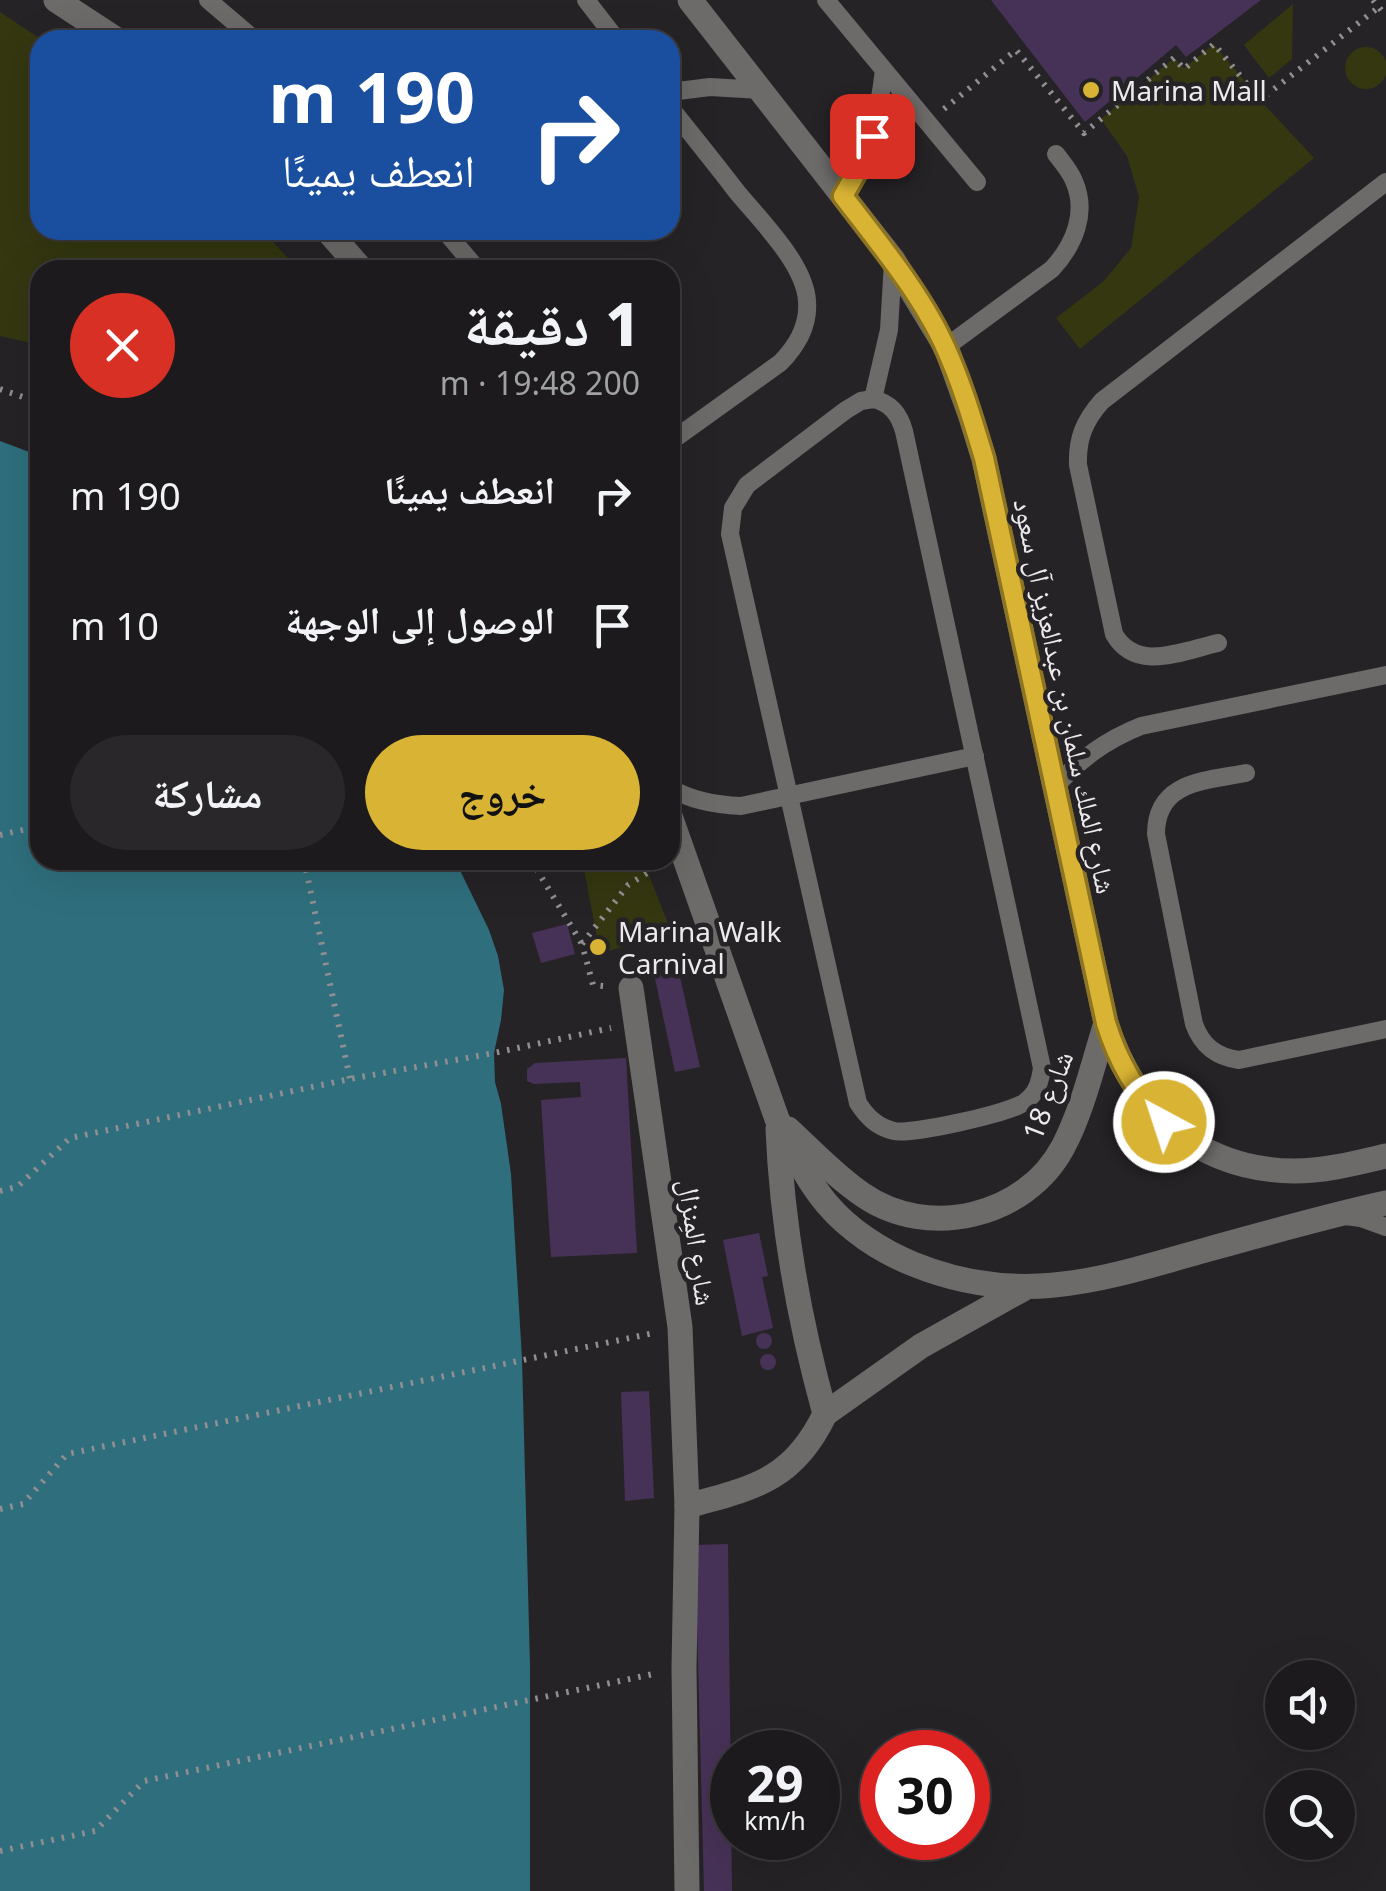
<!DOCTYPE html>
<html lang="ar">
<meta charset="utf-8">
<style>
:root{--surface:#1c1a1d;--page:#29272a;--text:#f1f3f6;--muted:#a0a1a4;--line:#3a383b;--accent:#d9b334}
body{margin:0;font-family:"Noto Sans","Noto Naskh Arabic",sans-serif;background:var(--page);color:var(--text);direction:rtl;height:100vh;display:flex;flex-direction:column;font-size:38px;white-space:nowrap}
*{box-sizing:border-box;margin:0}
p{font-size:32px;color:var(--muted)}
.icon{flex:none;width:55px;height:55px;fill:none;stroke:currentColor;stroke-width:2;stroke-linecap:round;stroke-linejoin:round}
.map{position:relative;flex:1;overflow:hidden;direction:ltr}
.details{position:absolute;left:30px;top:260px;width:650px;height:610px;display:flex;flex-direction:column;background:var(--surface);border-radius:30px;box-shadow:0 10px 40px #0002,0 0 0 2px var(--line);direction:rtl}
.details>*{flex:none}
.banner{position:absolute;left:30px;top:30px;width:650px;height:210px;border-radius:30px;box-shadow:0 10px 40px #0002,0 0 0 2px var(--line);direction:rtl;background:#1a4fa0;color:#fff;overflow:hidden}
.controls{position:absolute;left:1265px;top:1660px;display:grid;gap:20px}
.controls a{display:grid;place-items:center;width:90px;height:90px;border-radius:50%;background:var(--surface);box-shadow:0 10px 40px #0002,0 0 0 2px var(--line);font-size:50px}
.speed{position:absolute;left:710px;top:1730px;display:flex;gap:20px;font-size:50px;font-weight:700;text-align:center}
.speed>*{display:grid;place-content:center;width:130px;height:130px;border-radius:50%;background:var(--surface);box-shadow:0 10px 40px #0002,0 0 0 2px var(--line);line-height:1}
.speed small{font-size:25px;font-weight:400}
.speed .limit{border:15px solid #d22;background:#fff;color:#111}
.pin{position:absolute;display:grid;place-items:center;width:85px;height:85px;color:#fff;margin:-42px;border-radius:20px;box-shadow:0 5px 15px #0006}
.me{position:absolute;width:110px;margin:-55px;rotate:320deg;stroke-linejoin:round;filter:drop-shadow(0 0 8px #0008)}
.turn{display:flex;align-items:center;gap:35px;height:210px;padding:0 40px;font-size:45px}
.turn .icon{width:130px;height:130px;stroke-width:2.5}
.turn b{display:block;font-size:70px;line-height:85px}
.round{display:grid;place-items:center;flex:none;width:105px;height:105px;border-radius:52px;background:var(--page)}
.headline{display:flex;align-items:center;justify-content:space-between;height:170px;padding:0 40px}
h1{font-size:60px;font-weight:800;line-height:75px}
.primary-button{display:flex;gap:20px;margin-top:auto;padding:20px 40px}
.primary-button a{flex:1;height:115px;border-radius:60px;background:var(--accent);color:#111;font-size:40px;font-weight:800;line-height:115px;text-align:center}
.primary-button a+a{background:var(--page);color:var(--text)}
ul{padding:0;list-style:none}
li{display:flex;align-items:center;gap:30px;height:130px;padding:0 40px}
li div{flex:1}
li b{display:block;font-size:38px}
li em{font-style:normal}
.map>svg:first-child{display:block}
</style>
<div class="map">
<svg width="1386" height="1891" viewBox="0 0 1386 1891">
<rect width="100%" height="100%" fill="#262327"/>
<g fill="#343710">
<path d="M1293 4 1292 59 1269 78 1244 45Z"/>
<path d="M0 12 42 40H40V230H262L299 270H40V345L0 336Z"/>
<path d="M1214 44 1260 100 1314 158 1080 349 1056 318 1104 281 1131 248 1139 197 1127 156 1101 119 1174 58 1184 68Z"/>
<circle cx="1366" cy="68" r="21"/>
<path d="M579 860H643L671 931 600 954 585 874Z"/>
</g>
<path fill="#2f6f7d" d="M0 441 40 456V860H455L489 930 498 956 504 990 501 1020 494 1053 495 1082 501 1104 511 1174 522 1359 530 1666V1891H0Z"/>
<g fill="#473257">
<path d="M991 0H1261L1186 57 1176 45 1085 122Z"/>
<path d="M567 924 575 954 541 963 532 933Z"/>
<path d="M677 963 700 1067 675 1072 653 969Z"/>
<path d="M626 1058 637 1253 551 1257 541 1100 581 1097 580 1082 534 1084 527 1081V1069L535 1063Z"/>
<path d="M759 1233 768 1276 762 1277 773 1328 742 1336 723 1240Z"/>
<circle cx="764" cy="1341" r="8"/>
<circle cx="768" cy="1362" r="8"/>
<path d="M649 1391 654 1498 625 1501 621 1392Z"/>
<path d="M728 1544 732 1891H704L695 1545Z"/>
</g>
<g fill="none" stroke-linecap="round" stroke-linejoin="round">
<g stroke="#918f92" stroke-width="6" stroke-dasharray="2.5 8" stroke-linecap="butt">
<path d="M1373 0 1386 16"/>
<path d="M944 109 1016 50 1084 133 1174 58 1184 69 1214 44 1260 100 1379 7"/>
<path d="M0 389 40 403"/>
<path d="M0 835 40 826"/>
<path d="M304 860 350 1079"/>
<path d="M531 860 582 944"/>
<path d="M603 986 593 985 582 944 628 885 655 868"/>
<path d="M0 1191 17 1187 70 1138 350 1079 494 1053 611 1028"/>
<path d="M0 1509 23 1504 67 1454 654 1333"/>
<path d="M0 1851 95 1831 144 1781 658 1673"/>
</g>
<g stroke="#6c6b69" stroke-width="18">
<path d="M208 0 255 40"/>
<path d="M586 0 617 40"/>
<path d="M826 0 977 182"/>
<path d="M670 92 710 87 761 90"/>
<path d="M670 107C692 135 715 163 737 192 760 220 805 264 807 301 809 326 797 346 780 363L670 442"/>
<path d="M843 195C869 151 878 121 884 70"/>
<path d="M444 230 478 270"/>
<path d="M946 347 1052 269C1074 245 1088 213 1074 181 1070 171 1062 162 1056 154"/>
<path d="M873 399C891 403 899 414 904 431L1042 1068C1040 1082 1037 1093 1025 1102 1011 1113 911 1135 894 1131 877 1127 867 1117 858 1103L730 534 733 508 747 485 846 410 861 401Z"/>
<path d="M873 399 889 330 893 262"/>
<path d="M1218 643C1182 651 1136 673 1114 634L1078 465C1077 439 1084 421 1102 401L1386 182"/>
<path d="M1246 773C1205 781 1156 781 1156 834L1194 1024C1202 1046 1216 1057 1239 1060L1386 1029"/>
<path d="M1055 787C1080 759 1106 740 1141 726L1386 675"/>
<path d="M670 788C692 801 716 805 741 806L975 756"/>
<path d="M1345 1216 1361 1218 1386 1227"/>
</g>
<g stroke="#6c6b69" stroke-width="25">
<path d="M56 0 117 40"/>
<path d="M690 0 893 260 946 347 971 417 984 459 1106 1023C1134 1111 1198 1170 1294 1171 1325 1171 1356 1163 1386 1156"/>
<path d="M327 230 362 270"/>
<path d="M670 816 777 1119C792 1148 805 1178 827 1204 849 1230 881 1251 913 1264 1021 1308 1103 1279 1209 1249 1268 1233 1326 1216 1386 1203"/>
<path d="M631 988 680 1327 687 1506 684 1668 687 1891"/>
<path d="M788 1129C812 1151 836 1177 863 1195 928 1240 1026 1217 1063 1147 1083 1109 1093 1064 1106 1023"/>
<path d="M825 1414 921 1346 1023 1289"/>
<path d="M687 1506C753 1488 793 1481 825 1414 799 1320 782 1226 778 1129"/>
</g>
</g>
<g fill="none" stroke-linecap="round" stroke-linejoin="round">
<g stroke="#8d7422" stroke-width="25">
<path id="route" d="M872 136 860 166 843 196C878 242 923 296 946 349 962 384 973 422 984 458L1106 1023C1118 1062 1136 1092 1164 1122"/>
</g>
<use href="#route" stroke="#d9b334" stroke-width="18"/>
</g>
<g fill="#d9b334" stroke="#262327" stroke-width="4">
<circle cx="1091" cy="90" r="10"/>
<circle cx="598" cy="947" r="10"/>
</g>
<g text-anchor="middle" dominant-baseline="central" stroke-width="9" stroke-linejoin="round" paint-order="stroke">
<g font-size="28" fill="#eceaed" stroke="#262327" text-anchor="start">
<text x="1111" y="90">Marina Mall</text>
<text x="618" y="931">Marina Walk<tspan x="618" dy="32">Carnival</tspan></text>
</g>
<g font-size="28" fill="#eceaed" stroke="#262327">
<text transform="translate(1066 696) rotate(78)">شارع الملك سلمان بن عبدالعزيز آل سعود</text>
<text transform="translate(1047 1095) rotate(-69)">شارع 18</text>
<text transform="translate(698 1242) rotate(82)">شارع المِنزال</text>
</g>
</g>
</svg>
<div class="controls">
<a><svg class="icon" aria-label="sound" viewBox="0 0 24 24"><path d="M4 9h4l5-4v14l-5-4H4zM17 9q2 3 0 6"/></svg></a>
<a><svg class="icon" aria-label="search" viewBox="0 0 24 24"><circle cx="10" cy="10" r="6"/><path d="M15 15l6 6"/></svg></a>
</div>
<div class="speed"><div>29<small>km/h</small></div><div class="limit">30</div></div>
<div class="pin" style="left:872px;top:136px;background:#d93025"><svg class="icon" aria-label="arrive" viewBox="0 0 24 24"><path d="M6 21V4h12l-3 4 3 4H6"/></svg></div>
<svg class="me" style="left:1164px;top:1122px" viewBox="-20 -20 40 40"><circle r="17" fill="#d9b334" stroke="#fff" stroke-width="3"/><path d="M0-11L8 9 0 5-8 9z" fill="#fff"/></svg>
<div class="banner">
<div class="turn"><svg class="icon" aria-label="right" viewBox="0 0 24 24"><path d="M7 20v-9h11M14 6l5 5-5 5"/></svg><div><b>190 m</b>انعطف يمينًا</div></div>
</div>
<section class="details">
<div class="headline"><div><h1>1 دقيقة</h1><p>200 m · 19:48</p></div><a class="round" style="background:#d93025;color:#fff"><svg class="icon" aria-label="close" viewBox="0 0 24 24"><path d="M6 6l12 12M18 6L6 18"/></svg></a></div>
<ul>
<li><svg class="icon" aria-label="right" viewBox="0 0 24 24"><path d="M7 20v-9h11M14 6l5 5-5 5"/></svg><div><b>انعطف يمينًا</b></div><em>190 m</em></li>
<li><svg class="icon" aria-label="arrive" viewBox="0 0 24 24"><path d="M6 21V4h12l-3 4 3 4H6"/></svg><div><b>الوصول إلى الوجهة</b></div><em>10 m</em></li>
</ul>
<div class="primary-button"><a>خروج</a><a>مشاركة</a></div>
</section>
</div>
